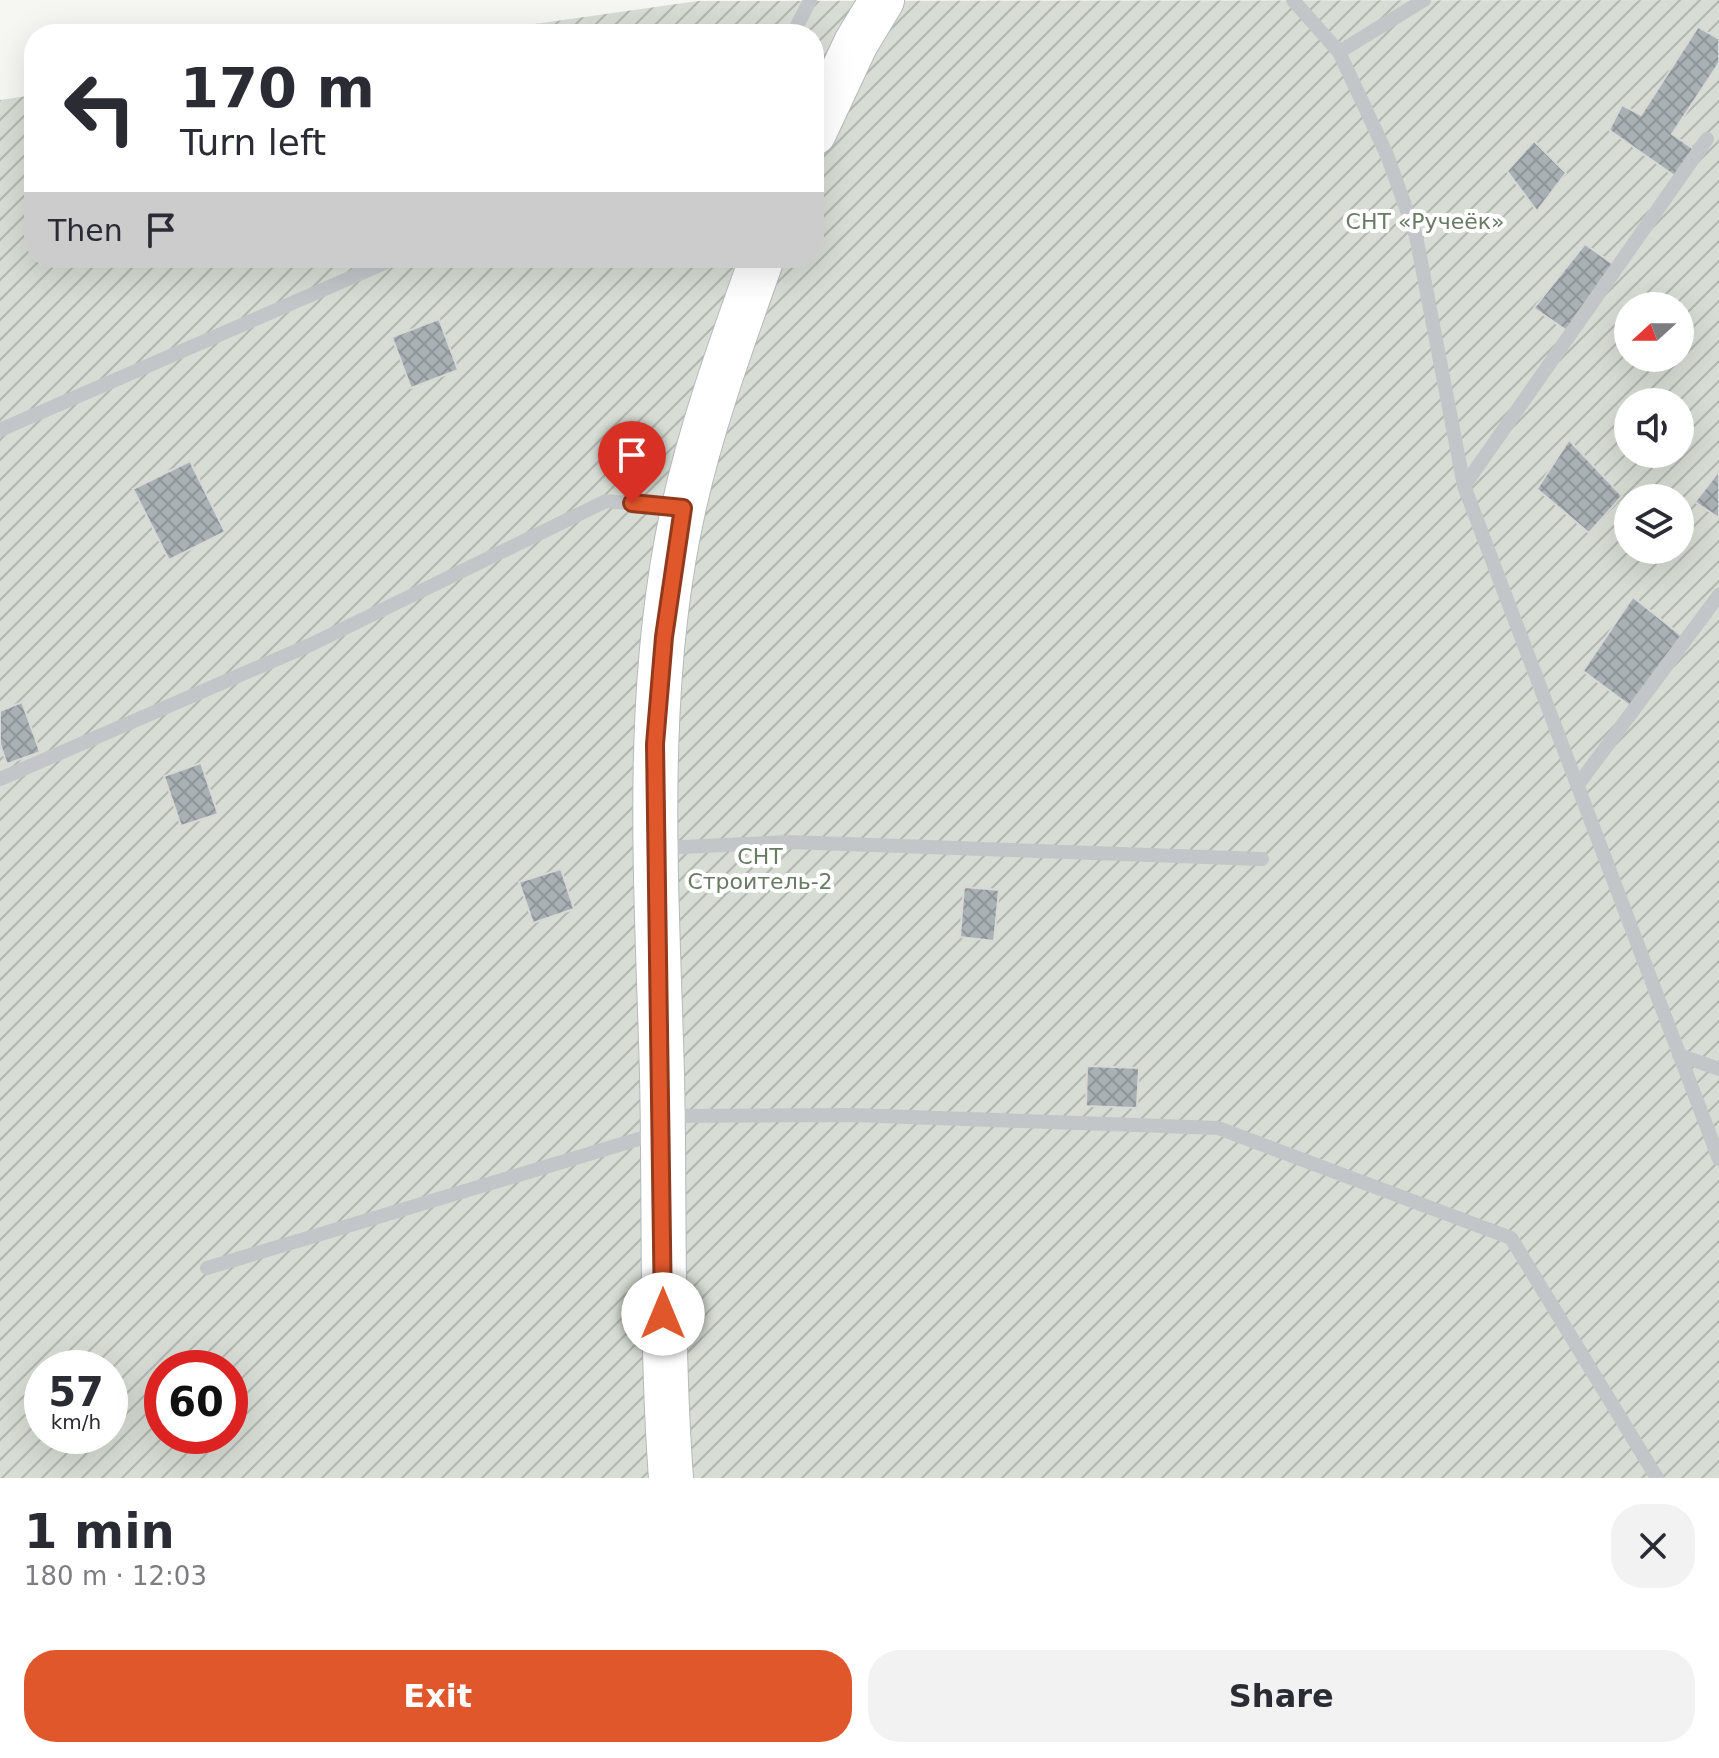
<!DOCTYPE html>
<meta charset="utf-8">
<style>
:root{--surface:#fff;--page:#f2f2f3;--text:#2b2b33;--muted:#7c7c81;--accent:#df572b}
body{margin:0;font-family:"DejaVu Sans",sans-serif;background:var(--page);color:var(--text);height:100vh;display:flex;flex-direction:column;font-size:30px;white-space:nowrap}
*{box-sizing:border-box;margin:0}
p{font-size:26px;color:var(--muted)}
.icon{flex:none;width:44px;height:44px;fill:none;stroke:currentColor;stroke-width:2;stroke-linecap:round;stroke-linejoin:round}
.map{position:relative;height:1478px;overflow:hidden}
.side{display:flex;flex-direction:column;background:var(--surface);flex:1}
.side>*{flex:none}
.top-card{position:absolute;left:24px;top:24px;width:800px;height:244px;border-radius:32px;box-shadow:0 8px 32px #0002;background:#fff;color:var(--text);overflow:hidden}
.needle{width:52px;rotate:249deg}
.buttons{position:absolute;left:1614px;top:292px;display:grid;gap:16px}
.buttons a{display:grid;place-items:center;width:80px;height:80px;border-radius:50%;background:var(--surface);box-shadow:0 8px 32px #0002;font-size:40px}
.speed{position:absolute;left:24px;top:1350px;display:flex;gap:16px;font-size:40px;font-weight:700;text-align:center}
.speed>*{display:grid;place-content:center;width:104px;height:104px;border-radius:50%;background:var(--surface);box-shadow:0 8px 32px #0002;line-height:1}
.speed small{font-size:20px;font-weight:400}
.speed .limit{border:12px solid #d22;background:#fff;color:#111}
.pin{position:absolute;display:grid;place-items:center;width:68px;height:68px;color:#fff;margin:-82px -34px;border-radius:50% 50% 50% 0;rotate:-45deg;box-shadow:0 0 8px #0007}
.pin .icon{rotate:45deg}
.me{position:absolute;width:88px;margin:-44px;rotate:0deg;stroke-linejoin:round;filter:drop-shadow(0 0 6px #0008)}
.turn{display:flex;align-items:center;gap:28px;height:168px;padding:0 24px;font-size:36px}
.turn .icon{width:104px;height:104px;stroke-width:2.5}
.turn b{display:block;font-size:56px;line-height:68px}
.then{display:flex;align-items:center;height:76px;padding:0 24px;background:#0003;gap:16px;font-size:30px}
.round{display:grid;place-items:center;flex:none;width:84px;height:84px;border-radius:32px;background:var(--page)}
.overview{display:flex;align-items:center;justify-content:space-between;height:136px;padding:0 24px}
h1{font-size:48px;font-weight:700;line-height:60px}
.cta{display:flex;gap:16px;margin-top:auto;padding:16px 24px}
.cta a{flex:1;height:92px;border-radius:32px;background:var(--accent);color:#fff;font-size:32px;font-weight:700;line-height:92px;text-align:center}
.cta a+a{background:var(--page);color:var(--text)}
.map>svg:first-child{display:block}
</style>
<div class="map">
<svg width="1719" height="1478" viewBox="0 0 1719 1478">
<defs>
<pattern id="garden-furrows" width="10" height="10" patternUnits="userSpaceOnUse" patternTransform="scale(2)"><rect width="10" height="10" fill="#d7ddd4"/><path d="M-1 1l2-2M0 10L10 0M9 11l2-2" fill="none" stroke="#b2b8b1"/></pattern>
<pattern id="building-cross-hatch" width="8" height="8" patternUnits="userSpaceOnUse" patternTransform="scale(2)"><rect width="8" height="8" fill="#a9b1b5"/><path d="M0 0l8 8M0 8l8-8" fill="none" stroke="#8d9599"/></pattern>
</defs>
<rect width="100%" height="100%" fill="#f6f6f3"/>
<path fill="url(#garden-furrows)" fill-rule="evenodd" d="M1719 0V1478H0V100L34 95V258H814V34H463L698 1ZM1628 306H1680V358H1628ZM1628 402H1680V454H1628ZM1628 498H1680V550H1628ZM42 1368H110V1436H42ZM162 1368H230V1436H162Z"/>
<g fill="url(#building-cross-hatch)" stroke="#d8d8d6" stroke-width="2">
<path d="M1698 27 1719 39V63L1672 134 1698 152 1679 179 1609 130 1622 105 1641 115Z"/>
<path d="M1534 141 1566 173 1537 211 1507 171Z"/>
<path d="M1585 244 1617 267 1570 333 1534 308Z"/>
<path d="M439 319 458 370 411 388 392 337Z"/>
<path d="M1569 440 1622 496 1589 533 1537 489Z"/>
<path d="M190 461 225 532 169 560 133 489Z"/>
<path d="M1719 471V518L1695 502Z"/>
<path d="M1633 597 1683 637 1633 708 1583 671Z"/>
<path d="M22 702 40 752 7 764 0 744V711Z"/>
<path d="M201 763 218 814 181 826 164 776Z"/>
<path d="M561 869 574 909 533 923 519 882Z"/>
<path d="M964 887 999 890 994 941 960 937Z"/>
<path d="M1087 1066 1139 1068 1137 1108 1086 1106Z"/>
</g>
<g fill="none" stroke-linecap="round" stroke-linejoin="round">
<g stroke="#b5b9bd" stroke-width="46">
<g id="primary">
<path d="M814 133 856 43 882 0"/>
<path d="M671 1478C661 1344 665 1210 662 1075 657 886 642 692 684 506 703 421 733 340 762 258"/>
</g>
</g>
<g stroke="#c2c6c9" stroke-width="14">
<path d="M1293 0 1339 52 1387 155 1416 236 1464 486 1719 1159"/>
<path d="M793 34 810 0"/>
<path d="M1339 52 1424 0"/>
<path d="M0 430 396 258"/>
<path d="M1464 486 1707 139"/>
<path d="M0 779 312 644 606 501 678 508"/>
<path d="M1577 786 1719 595"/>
<path d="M659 848 789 842 1262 859"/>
<path d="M1679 1055 1719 1069"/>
<path d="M668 1116 853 1115 1218 1128 1511 1238 1657 1478"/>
<path d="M207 1268 659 1133"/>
</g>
<use href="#primary" stroke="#fff" stroke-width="44"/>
</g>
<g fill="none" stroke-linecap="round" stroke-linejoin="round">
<g stroke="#91391c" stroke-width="20">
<path id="route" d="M632 503 683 508 664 637 655 744 663 1314"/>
</g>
<use href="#route" stroke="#df572b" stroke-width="14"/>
</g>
<g text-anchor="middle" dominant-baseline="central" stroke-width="8" stroke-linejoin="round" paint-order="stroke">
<g font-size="22" fill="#697b65" stroke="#fff">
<text x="1425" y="221">СНТ «Ручеёк»</text>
<text x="760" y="856">СНТ<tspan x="760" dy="25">Строитель-2</tspan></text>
</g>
</g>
</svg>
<div class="buttons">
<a><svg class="needle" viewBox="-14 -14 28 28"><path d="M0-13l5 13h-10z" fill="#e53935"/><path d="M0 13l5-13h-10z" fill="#7c7c81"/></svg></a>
<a><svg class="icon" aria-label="sound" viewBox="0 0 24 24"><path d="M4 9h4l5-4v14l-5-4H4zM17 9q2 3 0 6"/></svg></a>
<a><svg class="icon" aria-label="layers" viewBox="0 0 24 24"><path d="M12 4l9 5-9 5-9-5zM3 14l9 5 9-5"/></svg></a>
</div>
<div class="speed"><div>57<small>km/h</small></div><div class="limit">60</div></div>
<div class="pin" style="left:632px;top:503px;background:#d93025"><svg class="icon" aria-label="arrive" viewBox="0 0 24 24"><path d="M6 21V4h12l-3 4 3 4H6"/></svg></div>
<svg class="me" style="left:663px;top:1314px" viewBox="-20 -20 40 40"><circle r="19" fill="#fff"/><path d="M0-13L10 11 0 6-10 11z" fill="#df572b"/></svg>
<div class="top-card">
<div class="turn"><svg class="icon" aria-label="left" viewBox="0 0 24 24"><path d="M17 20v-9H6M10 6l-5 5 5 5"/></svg><div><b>170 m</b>Turn left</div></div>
<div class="then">Then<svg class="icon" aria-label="arrive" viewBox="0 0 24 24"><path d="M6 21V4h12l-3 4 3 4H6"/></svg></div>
</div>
</div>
<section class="side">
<div class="overview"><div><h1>1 min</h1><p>180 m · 12:03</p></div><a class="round"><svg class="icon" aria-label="close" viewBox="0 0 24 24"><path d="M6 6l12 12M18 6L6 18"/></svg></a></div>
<div class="cta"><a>Exit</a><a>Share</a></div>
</section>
